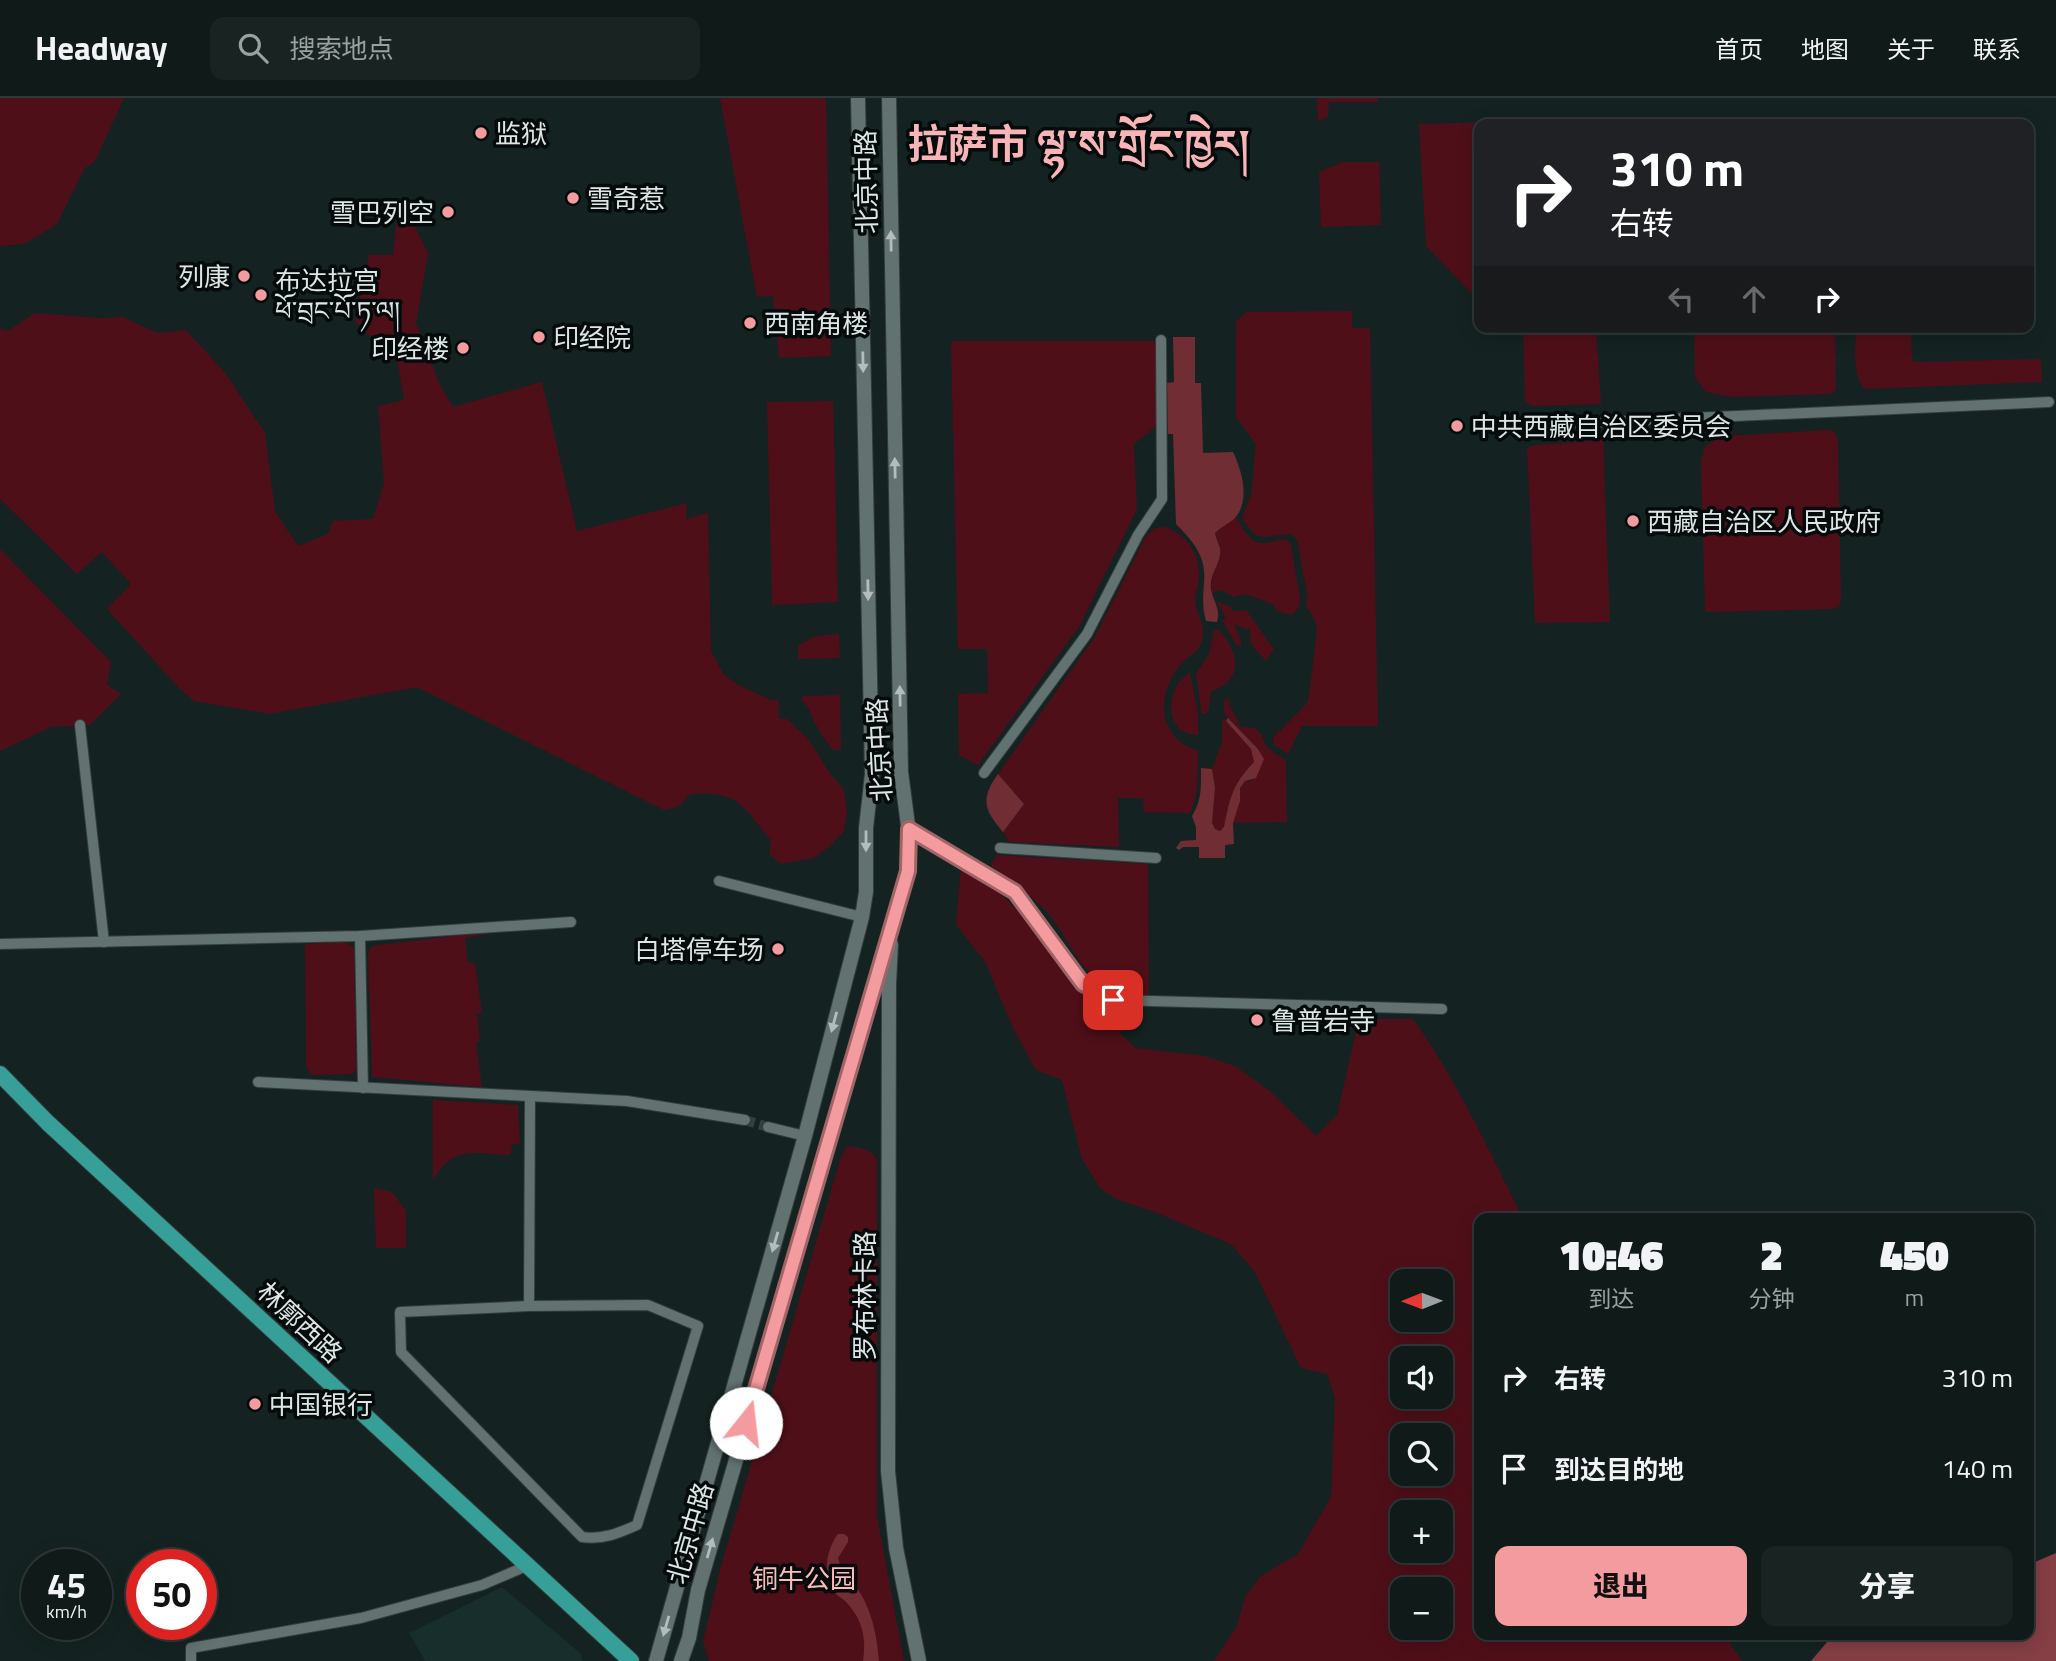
<!DOCTYPE html>
<html lang="zh">
<meta charset="utf-8">
<style>
:root{--surface:#0f1a19;--page:#182322;--text:#f1f3f6;--muted:#9ba1a2;--line:#2f3838;--accent:#f49b9f}
body{margin:0;font-family:"Titillium Web","Noto Sans SC","Noto Serif Tibetan",sans-serif;background:var(--page);color:var(--text);height:100vh;display:flex;flex-direction:column;font-size:26px;white-space:nowrap}
*{box-sizing:border-box;margin:0}
p{font-size:23px;color:var(--muted)}
.icon{flex:none;width:38px;height:38px;fill:none;stroke:currentColor;stroke-width:2;stroke-linecap:round;stroke-linejoin:round}
.map{position:relative;flex:1;overflow:hidden}
.side{position:absolute;left:1474px;top:1115px;width:560px;height:427px;display:flex;flex-direction:column;background:var(--surface);border-radius:14px;box-shadow:0 4px 18px #0003,0 0 0 2px var(--line)}
.side>*{flex:none}
.banner{position:absolute;left:1474px;top:21px;width:560px;height:214px;border-radius:14px;box-shadow:0 4px 18px #0003,0 0 0 2px var(--line);background:#202124;color:#fff;overflow:hidden}
.needle{width:46px;rotate:269deg}
.tools{position:absolute;left:1390px;top:1171px;display:grid;gap:14px}
.tools a{display:grid;place-items:center;width:63px;height:63px;border-radius:14px;background:var(--surface);box-shadow:0 4px 18px #0003,0 0 0 2px var(--line);font-size:35px}
.speed{position:absolute;left:21px;top:1451px;display:flex;gap:14px;font-size:35px;font-weight:700;text-align:center}
.speed>*{display:grid;place-content:center;width:91px;height:91px;border-radius:50%;background:var(--surface);box-shadow:0 4px 18px #0003,0 0 0 2px var(--line);line-height:1}
.speed small{font-size:18px;font-weight:400}
.speed .limit{border:10px solid #d22;background:#fff;color:#111}
.pin{position:absolute;display:grid;place-items:center;width:60px;height:60px;color:#fff;margin:-30px;border-radius:14px;box-shadow:0 4px 10px #0006}
.me{position:absolute;width:77px;margin:-38px;rotate:16deg;stroke-linejoin:round;filter:drop-shadow(0 0 5px #0008)}
.turn{display:flex;align-items:center;gap:24px;height:147px;padding:0 21px;font-size:32px}
.turn .icon{width:91px;height:91px;stroke-width:2.5}
.turn b{display:block;font-size:49px;line-height:60px}
.lanes{display:flex;align-items:center;height:66px;padding:0 21px;background:#0003;justify-content:center;gap:35px;direction:ltr}
.lanes .off{opacity:.35}
.eta{display:flex;justify-content:space-evenly;align-items:center;height:119px;text-align:center}
.eta b{font-size:42px;font-weight:800;line-height:49px}
.action{display:flex;gap:14px;margin-top:auto;padding:14px 21px}
.action a{flex:1;height:80px;border-radius:14px;background:var(--accent);color:#111;font-size:28px;font-weight:800;line-height:80px;text-align:center}
.action a+a{background:var(--page);color:var(--text)}
ul{padding:0;list-style:none}
li{display:flex;align-items:center;gap:21px;height:91px;padding:0 21px}
li div{flex:1}
li b{display:block;font-size:26px}
li em{font-style:normal}
header{display:flex;align-items:center;gap:42px;box-sizing:border-box;height:98px;padding:0 35px;background:var(--surface);border-bottom:2px solid var(--line)}
header strong{font-size:33px}
nav{display:flex;gap:38px;margin-inline-start:auto;font-size:24px}
.search{width:490px;height:63px;background:var(--page);display:flex;align-items:center;gap:18px;box-sizing:border-box;padding:0 24px;border-radius:14px;color:var(--muted);font-size:26px}
.map>svg:first-child{display:block}
</style>
<header>
<strong>Headway</strong>
<div class="search"><svg class="icon" aria-label="search" viewBox="0 0 24 24"><circle cx="10" cy="10" r="6"/><path d="M15 15l6 6"/></svg>搜索地点</div>
<nav><a>首页</a><a>地图</a><a>关于</a><a>联系</a></nav>
</header>
<div class="map">
<svg width="2056" height="1563" viewBox="0 0 2056 1563">
<rect width="100%" height="100%" fill="#142321"/>
<path fill="#172e2c" d="M502 1489 580 1555 583 1563H425L409 1535Z"/>
<g fill="#4f0f19" fill-rule="evenodd">
<path d="M0 0H124L95 63 84 71 58 124 54 128 24 146 0 148Z"/>
<path d="M720 0H826L831 258 779 260 773 198 757 199Z"/>
<path d="M1317 0H1378V4H1329L1328 19 1318 23Z"/>
<path d="M1567 22 1576 26H1479V203L1426 148 1419 26Z"/>
<path d="M1343 64H1379L1381 127 1321 129 1319 74Z"/>
<path d="M408 115 428 155 416 225 440 287 453 309 542 284 577 433 687 405 686 421 708 415 711 553 724 577 740 588 771 602H779V621H787L809 642 829 674 844 692 847 713 844 733 829 749 813 760 781 766 769 756 771 743C744 709 738 692 691 696L678 709 664 712 417 589 270 616 194 603 180 591 107 511 131 486 102 454 77 476 0 401V231L8 233 35 215 100 220 123 219 157 235 186 232 226 276 265 335 275 413 298 448 328 436 333 423 373 421 384 385 378 308 404 302 398 266 355 223 369 157H393L397 118Z"/>
<path d="M1352 213V230H1370L1378 628H1302L1288 656 1274 647 1273 640 1307 605 1309 599 1317 530 1312 516 1306 509 1307 495 1297 441 1291 436 1264 439 1255 437 1242 420 1251 397 1256 346 1236 319V224L1246 214Z"/>
<path d="M1523 229H1596L1601 306 1532 308 1525 303Z"/>
<path d="M1694 229H1835L1836 291 1833 295 1827 296 1731 299 1706 294 1695 279Z"/>
<path d="M1856 229H1911L1912 260 1914 264 2041 261 2042 284 1865 291C1851 276 1856 249 1856 229Z"/>
<path d="M951 243H1158V327L1134 346 1137 411 1079 529 978 667 959 657 958 596 988 595 987 551H958Z"/>
<path d="M833 303 838 504 772 507 767 304Z"/>
<path d="M1829 332 1834 334 1838 341 1841 503 1839 509 1833 511 1705 514 1701 365 1705 348 1724 338Z"/>
<path d="M1603 342 1610 524 1535 525 1527 350 1535 347Z"/>
<path d="M1235 418C1242 428 1249 445 1263 445 1271 445 1278 441 1286 441L1291 447 1300 501C1300 509 1297 513 1291 517L1277 513 1273 506 1245 496 1233 499 1222 492 1212 495 1211 483 1221 453 1215 435Z"/>
<path d="M1166 429C1186 436 1201 458 1199 479 1199 486 1195 493 1195 500 1195 514 1206 527 1202 542 1200 552 1192 556 1185 562 1168 578 1157 610 1169 630 1176 642 1184 649 1198 652 1197 674 1200 695 1190 715L1144 714 1143 700H1118L1119 749 1010 744 1003 734 1024 706 998 676 1095 539 1146 438 1155 430Z"/>
<path d="M0 451 111 564 107 587 121 596 90 627 51 629 0 653Z"/>
<path d="M1216 504 1228 507 1234 513 1246 512 1274 551 1266 563 1251 546 1250 532 1234 526 1241 543V547L1237 548 1222 522 1226 519Z"/>
<path d="M1214 532H1218C1239 551 1245 584 1211 593L1209 611 1206 616H1202L1196 576 1209 556Z"/>
<path d="M839 536 840 560 798 561V548L815 538Z"/>
<path d="M1190 575 1198 616V637C1162 637 1165 588 1190 575Z"/>
<path d="M840 597 841 652H833C827 644 821 636 816 627 810 619 812 610 802 603V598Z"/>
<path d="M1229 600 1230 609 1241 629 1255 630 1261 636 1267 649 1286 663 1287 724 1233 725C1236 713 1238 690 1245 683H1252L1258 651 1224 615V603Z"/>
<path d="M1224 621 1251 651 1254 664C1234 683 1229 703 1224 729L1220 733 1215 731 1212 725 1215 690 1212 671 1222 645V622Z"/>
<path d="M996 757 1148 766 1149 898C1137 896 1123 895 1112 890 1078 876 1069 838 1046 813 1030 796 1010 782 991 768Z"/>
<path d="M961 770 998 793 1024 819 1062 863 1090 904 1135 950 1205 958 1235 968 1272 995 1316 1038 1337 1017 1359 921H1413C1457 982 1489 1053 1523 1120H1479V1536L1724 1537 1742 1563H1214L1237 1528 1245 1499 1261 1478 1298 1456 1331 1399 1335 1300 1327 1276 1301 1270 1255 1174 1231 1146 1157 1115 1116 1101 1101 1091 1082 1061 1062 982 1036 972 1013 930 985 863 956 827ZM1402 1183H1440V1222H1402ZM1402 1260H1440V1298H1402ZM1402 1337H1440V1376H1402ZM1402 1414H1440V1452H1402ZM1402 1491H1440V1530H1402Z"/>
<path d="M486 834 488 836 465 840 468 865H475L482 915 477 916 480 943 476 944 482 989 372 979 368 855 372 848Z"/>
<path d="M344 844 354 850 356 972 352 976 312 977 306 968 305 846Z"/>
<path d="M433 1002 518 1007 520 1046H513L510 1057C474 1056 454 1046 433 1082Z"/>
<path d="M847 1048C858 1049 871 1050 877 1062V1418L904 1563H709L703 1543 721 1469 841 1059Z"/>
<path d="M374 1090 392 1094 406 1113V1150H376Z"/>
</g>
<path fill="#853f45" d="M2056 1455V1563H1811L1833 1537 2028 1536V1467Z"/>
<g fill="#712d34">
<path d="M1173 239H1195V285H1201L1203 355 1233 354C1242 373 1251 403 1234 421 1228 426 1221 429 1215 435 1216 443 1222 449 1220 457 1218 469 1209 478 1211 491 1213 504 1221 510 1217 524L1206 523C1202 508 1203 500 1204 485 1207 459 1193 443 1176 426L1173 336H1168L1167 285 1174 284Z"/>
<path d="M1228 620 1258 651 1264 661 1256 680 1245 683 1240 690V703L1233 725 1234 746 1225 747V760H1199V749H1183L1179 752 1176 750 1181 743 1196 742V729L1192 718C1202 702 1201 689 1201 670L1212 671 1215 690 1212 725 1215 731 1220 733 1224 729C1230 700 1232 687 1254 664L1251 651 1226 623Z"/>
<path d="M998 676 1024 706 1003 734C984 712 980 701 998 676Z"/>
<path d="M838 1436H844L848 1439V1444L838 1460C841 1473 852 1481 859 1493 872 1513 877 1539 879 1563H863C867 1540 862 1520 845 1503 842 1500 836 1497 833 1493 823 1475 826 1452 838 1436Z"/>
</g>
<g fill="none" stroke-linecap="round" stroke-linejoin="round">
<path stroke="#32403e" stroke-width="10" stroke-dasharray="10 5" stroke-linecap="butt" d="M745 1022 768 1029"/>
<g stroke="#323c3b" stroke-width="12">
<g id="street">
<path d="M1514 328 2049 304"/>
<path d="M80 627 104 844"/>
<path d="M984 675 1087 536 1138 437 1162 401 1161 242"/>
<path d="M909 731 1015 794 1083 886 1113 902 1442 911"/>
<path d="M1000 750 1156 760"/>
<path d="M719 783 862 819"/>
<path d="M360 838 363 990"/>
<path d="M0 846 360 838 571 824"/>
<path d="M258 984 627 1003 745 1022"/>
<path d="M768 1029 805 1038"/>
<path d="M648 1207 698 1228 637 1427C619 1435 603 1442 582 1439L401 1254 400 1214 529 1208Z"/>
<path d="M529 1208 530 998"/>
<path d="M191 1563V1550L361 1520 482 1487 529 1467"/>
</g>
</g>
<g stroke="#323c3b" stroke-width="16">
<g id="secondary">
<path d="M891 846 889 886 888 1373 896 1450 919 1563"/>
<path d="M656 1563 805 1038 862 819 866 794V730L872 676 858 0"/>
<path d="M681 1563 689 1540 698 1492 908 773 909 735 901 674 889 0"/>
</g>
</g>
<g stroke="#323c3b" stroke-width="18">
<path id="primary" d="M0 976 48 1025 631 1563"/>
</g>
<use href="#street" stroke="#617270" stroke-width="10"/>
<use href="#secondary" stroke="#617270" stroke-width="14"/>
<use href="#primary" stroke="#369f97" stroke-width="16"/>
</g>
<defs><path id="oneway-solid" d="M-6-.8H1V-3.2L6.5 0L1 3.2V.8H-6Z" transform="scale(1.75)"/></defs>
<g fill="#b2bdbc">
<use href="#oneway-solid" transform="translate(891 143) rotate(-91)"/>
<use href="#oneway-solid" transform="translate(863 264) rotate(89)"/>
<use href="#oneway-solid" transform="translate(895 370) rotate(-91)"/>
<use href="#oneway-solid" transform="translate(868 492) rotate(89)"/>
<use href="#oneway-solid" transform="translate(900 598) rotate(-91)"/>
<use href="#oneway-solid" transform="translate(866 743) rotate(90)"/>
<use href="#oneway-solid" transform="translate(834 924) rotate(105)"/>
<use href="#oneway-solid" transform="translate(775 1144) rotate(106)"/>
<use href="#oneway-solid" transform="translate(710 1450) rotate(-74)"/>
<use href="#oneway-solid" transform="translate(666 1528) rotate(106)"/>
</g>
<g fill="none" stroke-linecap="round" stroke-linejoin="round">
<g stroke="#9f6567" stroke-width="18">
<path id="route" d="M746 1325 908 773 909 731 1015 794 1083 886 1113 902"/>
</g>
<use href="#route" stroke="#f49b9f" stroke-width="12"/>
</g>
<g fill="#f49b9f" stroke="#050b0a" stroke-width="2.5">
<circle cx="481" cy="35" r="7"/>
<circle cx="573" cy="100" r="7"/>
<circle cx="448" cy="114" r="7"/>
<circle cx="244" cy="178" r="7"/>
<circle cx="261" cy="197" r="7"/>
<circle cx="750" cy="225" r="7"/>
<circle cx="539" cy="239" r="7"/>
<circle cx="463" cy="250" r="7"/>
<circle cx="1457" cy="328" r="7"/>
<circle cx="1633" cy="423" r="7"/>
<circle cx="778" cy="851" r="7"/>
<circle cx="1257" cy="922" r="7"/>
<circle cx="255" cy="1306" r="7"/>
</g>
<g text-anchor="middle" dominant-baseline="central" stroke-width="7" stroke-linejoin="round" paint-order="stroke">
<g font-size="26" fill="#dde6e5" stroke="#050b0a" text-anchor="start">
<text x="495" y="35">监狱</text>
<text x="587" y="100">雪奇惹</text>
<text x="434" y="114" text-anchor="end">雪巴列空</text>
<text x="230" y="178" text-anchor="end">列康</text>
<text x="275" y="182">布达拉宫<tspan x="275" dy="30">ཕོ་བྲང་པོ་ཏ་ལ།</tspan></text>
<text x="764" y="225">西南角楼</text>
<text x="553" y="239">印经院</text>
<text x="449" y="250" text-anchor="end">印经楼</text>
<text x="1471" y="328">中共西藏自治区委员会</text>
<text x="1647" y="423">西藏自治区人民政府</text>
<text x="764" y="851" text-anchor="end">白塔停车场</text>
<text x="1271" y="922">鲁普岩寺</text>
<text x="269" y="1306">中国银行</text>
</g>
<g font-size="26" fill="#dde6e5" stroke="#050b0a">
<text transform="translate(866 84) rotate(-91)">北京中路</text>
<text transform="translate(879 652) rotate(-93)">北京中路</text>
<text transform="translate(864 1198) rotate(-90)">罗布林卡路</text>
<text transform="translate(300 1224) rotate(43)">林廓西路</text>
<text transform="translate(690 1435) rotate(-74)">北京中路</text>
</g>
<g font-size="26" fill="#fcbabc" stroke="#050b0a">
<text x="804" y="1480">铜牛公园</text>
</g>
<g font-size="40" font-weight="bold" fill="#f9b4b7" stroke="#050b0a">
<text x="1079" y="45">拉萨市 ལྷ་ས་གྲོང་ཁྱེར།</text>
</g>
</g>
</svg>
<div class="tools">
<a><svg class="needle" viewBox="-14 -14 28 28"><path d="M0-13l5 13h-10z" fill="#e53935"/><path d="M0 13l5-13h-10z" fill="#9ba1a2"/></svg></a>
<a><svg class="icon" aria-label="sound" viewBox="0 0 24 24"><path d="M4 9h4l5-4v14l-5-4H4zM17 9q2 3 0 6"/></svg></a>
<a><svg class="icon" aria-label="search" viewBox="0 0 24 24"><circle cx="10" cy="10" r="6"/><path d="M15 15l6 6"/></svg></a>
<a>+</a>
<a>−</a>
</div>
<div class="speed"><div>45<small>km/h</small></div><div class="limit">50</div></div>
<div class="pin" style="left:1113px;top:902px;background:#d93025"><svg class="icon" aria-label="arrive" viewBox="0 0 24 24"><path d="M6 21V4h12l-3 4 3 4H6"/></svg></div>
<svg class="me" style="left:746px;top:1325px" viewBox="-20 -20 40 40"><circle r="19" fill="#fff"/><path d="M0-13L10 11 0 6-10 11z" fill="#f49b9f"/></svg>
<div class="banner">
<div class="turn"><svg class="icon" aria-label="right" viewBox="0 0 24 24"><path d="M7 20v-9h11M14 6l5 5-5 5"/></svg><div><b>310 m</b>右转</div></div>
<div class="lanes"><svg class="icon off" aria-label="left" viewBox="0 0 24 24"><path d="M17 20v-9H6M10 6l-5 5 5 5"/></svg><svg class="icon off" aria-label="ahead" viewBox="0 0 24 24"><path d="M12 20V5M6 11l6-6 6 6"/></svg><svg class="icon" aria-label="right" viewBox="0 0 24 24"><path d="M7 20v-9h11M14 6l5 5-5 5"/></svg></div>
</div>
<section class="side">
<div class="eta">
<div><b>10:46</b><p>到达</p></div>
<div><b>2</b><p>分钟</p></div>
<div><b>450</b><p>m</p></div>
</div>
<ul>
<li><svg class="icon" aria-label="right" viewBox="0 0 24 24"><path d="M7 20v-9h11M14 6l5 5-5 5"/></svg><div><b>右转</b></div><em>310 m</em></li>
<li><svg class="icon" aria-label="arrive" viewBox="0 0 24 24"><path d="M6 21V4h12l-3 4 3 4H6"/></svg><div><b>到达目的地</b></div><em>140 m</em></li>
</ul>
<div class="action"><a>退出</a><a>分享</a></div>
</section>
</div>
